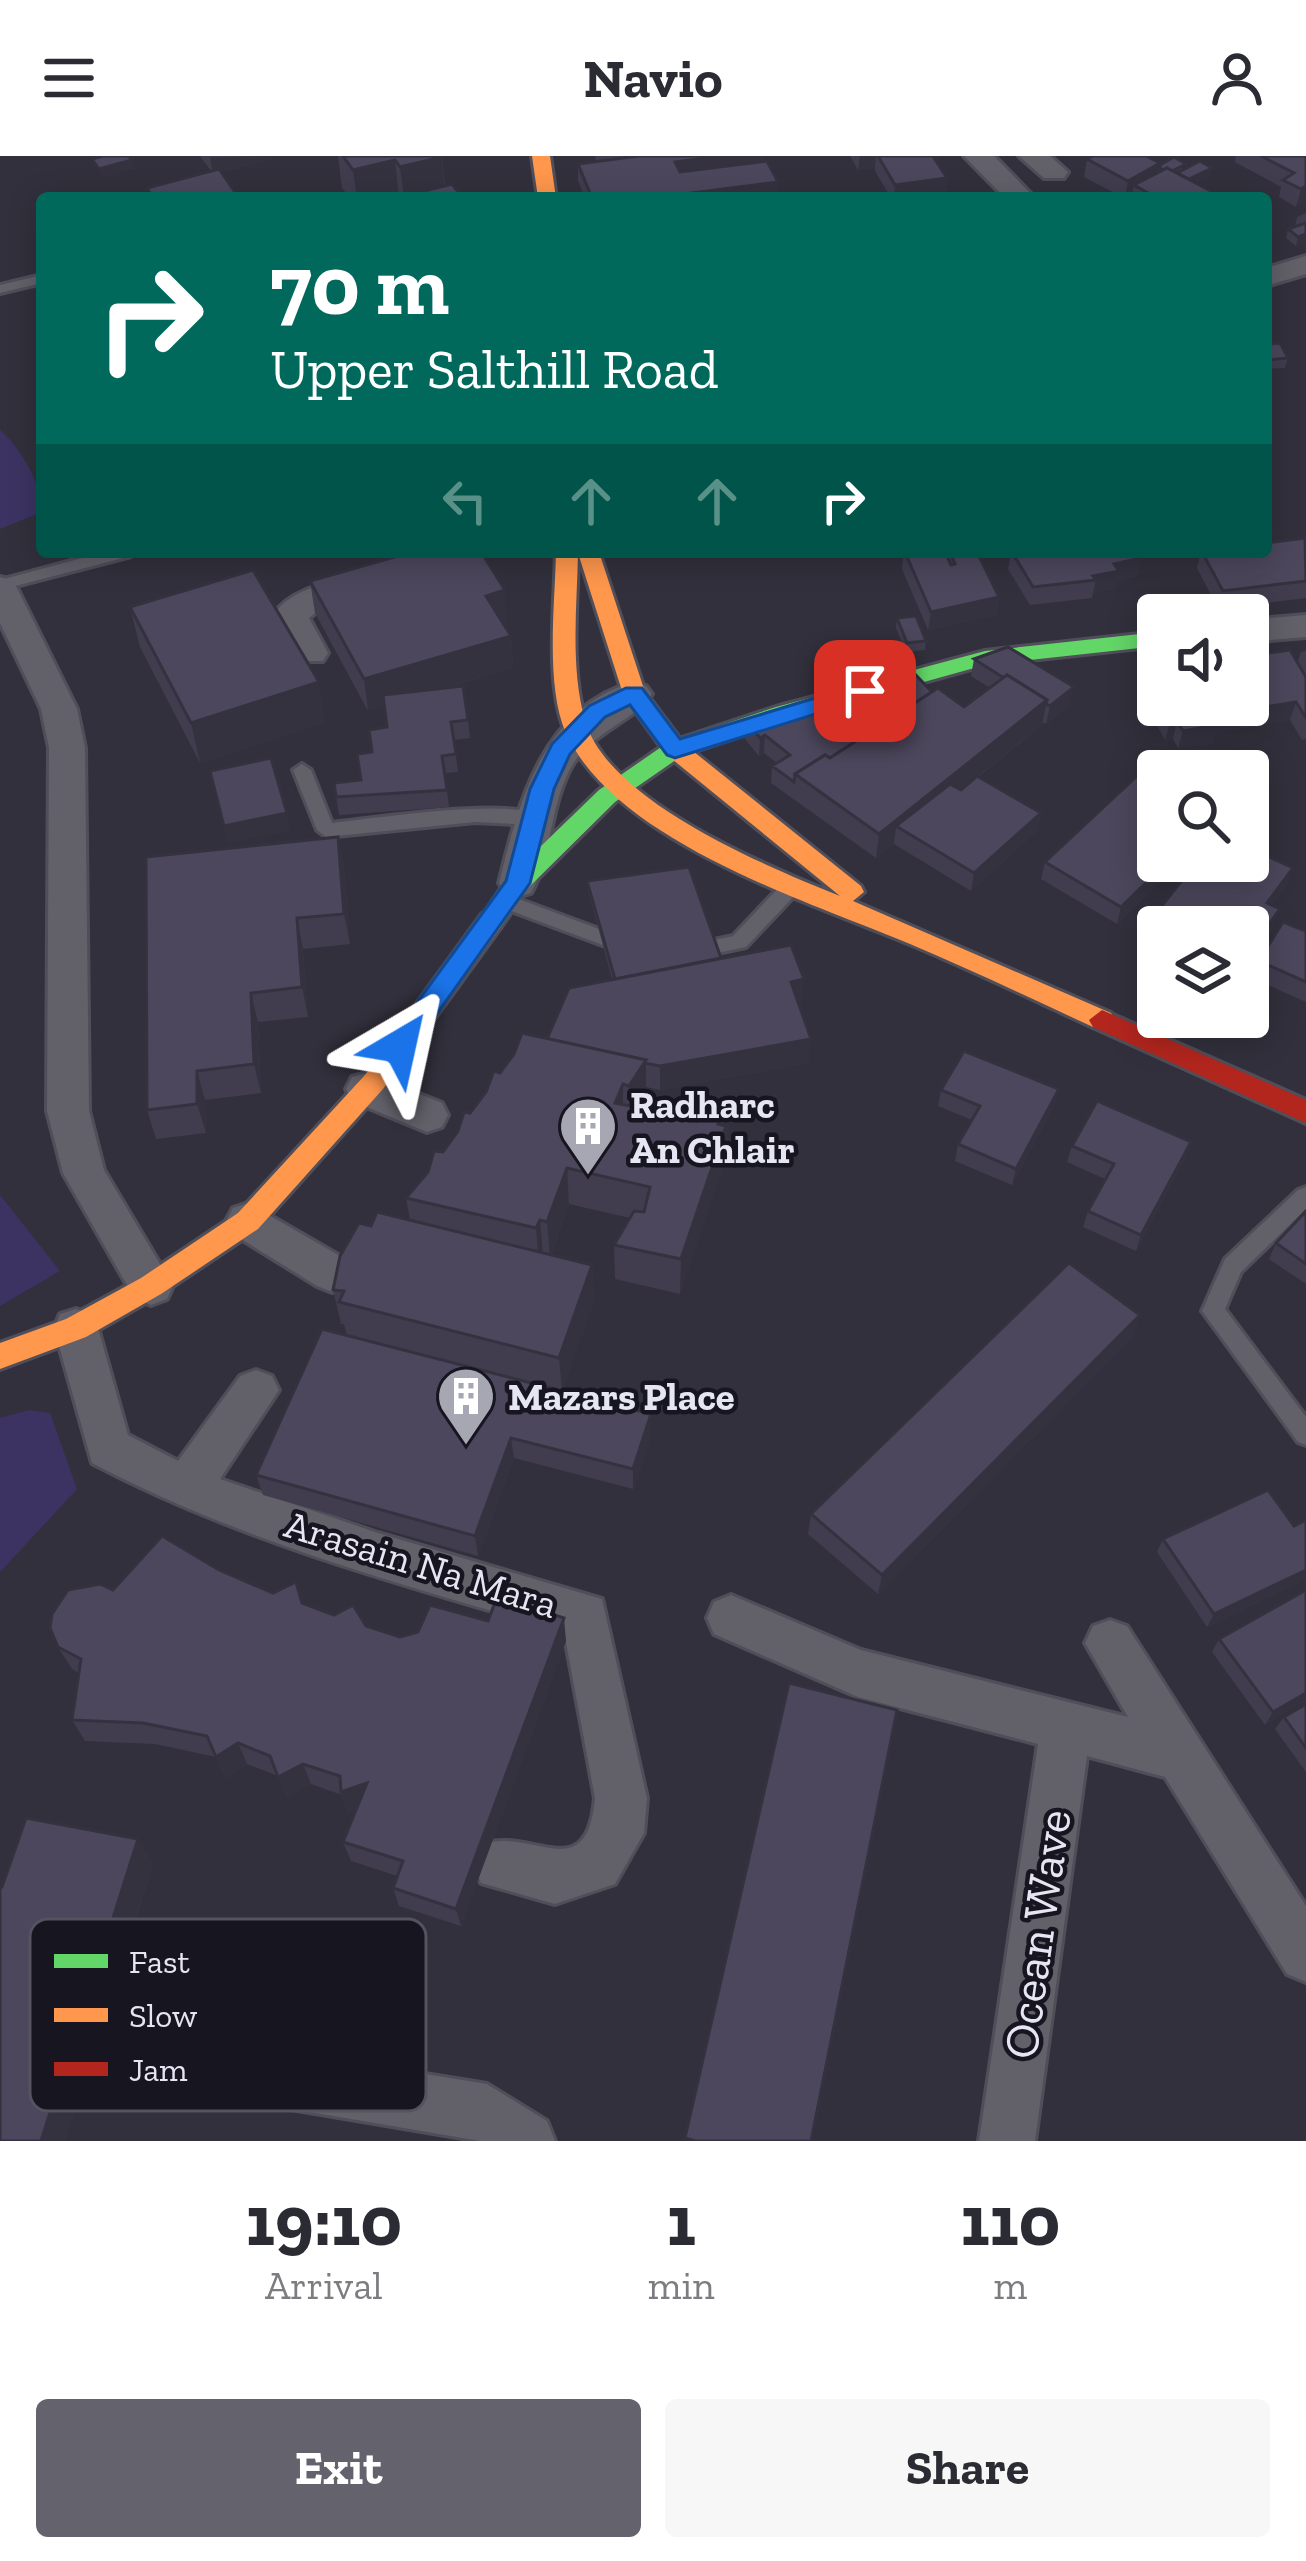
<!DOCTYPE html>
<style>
:root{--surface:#fff;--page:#f7f7f7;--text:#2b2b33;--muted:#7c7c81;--accent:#63626d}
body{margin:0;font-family:"Zilla Slab",serif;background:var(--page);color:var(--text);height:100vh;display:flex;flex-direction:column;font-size:45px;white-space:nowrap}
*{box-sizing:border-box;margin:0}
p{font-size:39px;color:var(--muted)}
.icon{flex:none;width:66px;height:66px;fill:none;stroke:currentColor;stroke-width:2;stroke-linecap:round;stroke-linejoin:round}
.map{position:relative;height:1985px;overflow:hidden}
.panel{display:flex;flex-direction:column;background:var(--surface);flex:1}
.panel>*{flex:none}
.top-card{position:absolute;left:36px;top:36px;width:1236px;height:366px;border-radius:12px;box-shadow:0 6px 30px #0003;background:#00695c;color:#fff;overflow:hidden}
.controls{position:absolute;left:1137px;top:438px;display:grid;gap:24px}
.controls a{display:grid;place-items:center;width:132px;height:132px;border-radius:12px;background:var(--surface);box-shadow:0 6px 30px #0003;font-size:60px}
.pin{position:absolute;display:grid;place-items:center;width:102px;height:102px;color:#fff;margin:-51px;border-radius:24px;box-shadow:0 6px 18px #0006}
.me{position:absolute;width:132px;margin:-66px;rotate:36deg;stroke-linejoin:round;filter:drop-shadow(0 0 9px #0008)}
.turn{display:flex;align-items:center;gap:42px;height:252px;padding:0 36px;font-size:54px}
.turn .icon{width:156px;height:156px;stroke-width:2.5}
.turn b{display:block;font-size:84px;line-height:102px}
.lanes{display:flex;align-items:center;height:114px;padding:0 36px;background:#0003;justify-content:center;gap:60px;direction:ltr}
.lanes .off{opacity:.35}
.eta{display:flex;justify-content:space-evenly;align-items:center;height:204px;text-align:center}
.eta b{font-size:72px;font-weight:700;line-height:84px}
.button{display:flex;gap:24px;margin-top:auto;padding:24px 36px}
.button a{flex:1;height:138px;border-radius:12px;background:var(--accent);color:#fff;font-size:48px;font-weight:700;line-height:138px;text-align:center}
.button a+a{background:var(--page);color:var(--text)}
header{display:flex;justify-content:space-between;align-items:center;height:156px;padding:0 36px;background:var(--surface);font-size:54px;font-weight:700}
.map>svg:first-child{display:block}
</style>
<header><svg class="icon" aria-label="menu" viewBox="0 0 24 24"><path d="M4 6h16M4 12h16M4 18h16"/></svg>Navio<svg class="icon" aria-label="person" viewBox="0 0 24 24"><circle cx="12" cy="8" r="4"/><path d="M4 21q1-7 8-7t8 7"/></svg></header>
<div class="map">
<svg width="1306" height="1985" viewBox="0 0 1306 1985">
<rect width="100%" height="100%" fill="#32303c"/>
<g fill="#3c3362">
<path d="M0 274C21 292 42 329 42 356L0 373Z"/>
<path d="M0 1039 60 1115 0 1150Z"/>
<path d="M29 1254 50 1257 77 1333 0 1416V1262Z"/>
</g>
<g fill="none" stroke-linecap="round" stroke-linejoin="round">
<g stroke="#4f4e59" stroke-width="6">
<g id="lane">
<path d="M42 119V127L0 137V129Z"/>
<path d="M105 396H133L131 400 0 434V424Z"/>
<path d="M302 608 311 614 332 667C372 663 518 640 543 662L534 669 475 666 326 681 317 674 293 614Z"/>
<path d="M790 725 800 732 797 737 746 791 689 803 682 801 679 796 682 791 733 780 783 727Z"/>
<path d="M505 738 631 785 634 790 624 797 498 750 495 745 498 740Z"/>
<path d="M1306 1031V1053L1241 1116 1225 1153 1306 1261V1289L1298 1286 1202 1155 1225 1103 1298 1034Z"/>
</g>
</g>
<g stroke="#4f4e59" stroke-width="6">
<g id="street">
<path d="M964 0H994L1035 42H1005Z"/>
<path d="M1019 0H1050L1068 16 1064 22H1044Z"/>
<path d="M1306 100V118L1266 130V112Z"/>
<path d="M364 418 376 421 381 429 376 437 319 454 309 462 328 497 323 505H299L273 459C292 431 333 426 364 418Z"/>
<path d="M0 421 12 424 17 432 77 553 85 592 89 955 104 1014 173 1130 167 1143 151 1149 135 1143 63 1017 47 955 49 592 41 553 0 467Z"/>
<path d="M1306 459V481L1248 486V464Z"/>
<path d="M634 526 646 530 652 538C637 563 594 575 573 608 549 648 553 698 531 737L518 741 505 737 499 727C519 646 542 552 634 526Z"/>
<path d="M367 917 442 947 448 959 442 971 427 976 352 945 346 933 352 921Z"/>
<path d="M248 1047 347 1104 354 1117 347 1130 332 1136 317 1130 233 1078 226 1065 233 1052Z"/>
<path d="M76 1153 92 1158 98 1172 128 1279 178 1305 240 1220 256 1214 272 1220 279 1234 220 1323 378 1377 602 1443 647 1642 644 1677 615 1728 555 1748 481 1727 474 1708 481 1689C530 1669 587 1734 595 1642L564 1476C403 1429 240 1385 92 1307L54 1172 60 1158Z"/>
<path d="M731 1439 861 1494 1128 1561 1085 1487 1093 1470 1110 1464 1127 1470 1306 1750V1826L1287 1818 1165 1621 1087 1600 1035 1985H979L1038 1588 858 1541 714 1478 707 1462 714 1446Z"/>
<path d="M227 1886 487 1928 547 1965 555 1985H480L227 1942 207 1934 199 1914 207 1894Z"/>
</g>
</g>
<g stroke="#4f4e59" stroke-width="6">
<path id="fast" d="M1158 476V490L985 509 791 563 683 599 615 646 527 733 500 772 491 774 479 765 509 721 599 634 667 587 776 551 985 495Z"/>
</g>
<g stroke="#4f4e59" stroke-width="6">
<g id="slow">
<path d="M532 0H550L556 42H538Z"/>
<path d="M556 396H599L645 536 683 587 861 730 864 736 853 745 1111 857 1115 864 1111 871H1093C1032 843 972 814 910 788 807 745 615 685 566 577 545 530 555 448 556 396ZM578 397 623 538 667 599 840 740C768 711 607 645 585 564 570 512 577 451 578 397Z"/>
<path d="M491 756 503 765 500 772 383 933 258 1073 161 1138 86 1181 0 1213V1187L66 1163 141 1122 238 1057 365 919 482 758Z"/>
</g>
</g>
<g stroke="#4f4e59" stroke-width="6">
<path id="jam" d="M1102 854 1306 944V967L1093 871 1089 864Z"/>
</g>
<use href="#lane" fill="#626069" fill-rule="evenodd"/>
<use href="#street" fill="#626069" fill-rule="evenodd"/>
<use href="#fast" fill="#63d668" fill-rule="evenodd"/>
<use href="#slow" fill="#ff974d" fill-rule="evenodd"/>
<use href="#jam" fill="#b3261e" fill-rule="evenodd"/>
</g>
<g fill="#413d4f">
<path d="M200 0H270L271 3 221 16 149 41 147 32 211 15Z"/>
<path d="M338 0H442L445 30 463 42H350L342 32Z"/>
<path d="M595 0H763L762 5 777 42H585L578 25V8L596 5Z"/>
<path d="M850 0H937V7L947 22 945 40 891 42 875 15V11L858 14Z"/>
<path d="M1236 0H1306V46L1296 51 1279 41 1281 31 1235 6Z"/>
<path d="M1087 3 1160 7 1185 13 1210 21 1197 27 1224 42H1131L1132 38 1124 42 1084 21Z"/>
<path d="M1306 57V87L1296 90 1286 82 1288 73 1295 70 1297 61Z"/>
<path d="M1266 188 1288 202 1285 212 1266 213Z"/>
<path d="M1306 384V442L1218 453 1197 412 1201 396H1266Z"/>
<path d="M904 396H977L999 441 996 459 928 474 902 413Z"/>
<path d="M1011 396 1141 402 1137 420 1117 425 1115 433 1093 437 1092 442 1030 449 1008 413Z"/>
<path d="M310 425 507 466 503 467 511 480 513 511 442 533 468 564 470 582 454 584 458 616 445 617 449 651 339 659 334 627 361 624 372 596 387 571 384 550 368 555 315 457Z"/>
<path d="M130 451 326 566 200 607 140 491Z"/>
<path d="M897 462 926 485 925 494 906 496 896 472Z"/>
<path d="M1306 495V583L1302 584 1290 564 1215 577 1212 587 1178 592 1173 583 1165 584 1138 534 1143 517 1158 514V549H1248L1297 507 1301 496Z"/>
<path d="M974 503 1070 549 1046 568 1043 566 1042 569 978 621 1041 657 1037 675 971 735 894 688 876 702 771 627 772 610 777 607 764 597 759 600 744 582 745 564 833 557 838 554 839 536H932L964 551 990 532 971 520Z"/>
<path d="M338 681 344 712 350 788 303 793 308 861 258 866 261 937 205 944 206 977 156 983 147 954Z"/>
<path d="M1181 705 1117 768 1041 723 1045 706Z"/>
<path d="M1293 712 1287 729 1272 750 1274 770 1248 806V771H1158V776L1152 773 1157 756 1209 716Z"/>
<path d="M587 725 802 847 799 848 809 907 660 934 646 931V941L639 952 729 987 725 993 724 1007 680 1138 615 1123 614 1089 630 1062 569 1048 551 1099 592 1109 594 1143 562 1235 651 1279 633 1333 514 1302 478 1400 263 1339 256 1319 347 1179 344 1168H341L333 1134 371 1070 410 1064 406 1042 428 1016 500 917 547 883 612 823 588 734Z"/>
<path d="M1306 775V846L1252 822 1259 805Z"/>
<path d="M941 934 1055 949 1012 1029 955 1005 958 988 972 964 938 950Z"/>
<path d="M1191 986 1185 1002 1136 1095 1083 1071 1088 1055 1105 1023 1067 1006 1072 990Z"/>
<path d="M1306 1055V1128L1269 1103 1276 1087Z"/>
<path d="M1140 1159 1132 1181 878 1438 808 1378 811 1358Z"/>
<path d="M1306 1364V1423L1207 1471 1157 1396 1163 1383 1294 1370Z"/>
<path d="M219 1414 273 1437 400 1481 566 1485 461 1770 399 1750 393 1732 397 1720 351 1705 343 1686 357 1653 348 1656 342 1639 311 1628 287 1641 278 1620 247 1608 226 1622 216 1601 155 1588 85 1585 72 1564 79 1517 72 1513 58 1491 113 1434Z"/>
<path d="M1219 1483 1306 1544 1265 1569 1212 1496Z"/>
<path d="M1306 1548V1616L1275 1573 1284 1561Z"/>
<path d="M153 1707 122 1807 143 1828 127 1883 99 1877 0 1985Z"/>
</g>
<g fill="#353240">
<path d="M270 0 271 3 213 18 210 1Z"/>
<path d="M725 0H763L762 13 675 24V6Z"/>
<path d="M860 0H876L875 11 858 14Z"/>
<path d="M442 1 445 40 404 42 400 11Z"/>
<path d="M132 4 134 13 101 22 99 13Z"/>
<path d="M395 4 399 42H357L353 14Z"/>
<path d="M1160 7 1157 25 1134 29 1132 38 1125 42 1128 25Z"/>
<path d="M1212 12 1210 21 1183 34 1184 25Z"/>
<path d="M947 22 945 40 894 42 895 29Z"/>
<path d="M778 26 777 42H653Z"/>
<path d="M1306 30V46L1296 51 1301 33Z"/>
<path d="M1306 78V87L1296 90 1298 81Z"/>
<path d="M1141 402 1137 420 1117 425 1115 433 1093 437 1096 424 1093 420 1114 408Z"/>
<path d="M505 434 507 466 488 472 486 440Z"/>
<path d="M999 441 996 459 928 474 931 456Z"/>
<path d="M511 480 513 511 368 555 364 523Z"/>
<path d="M319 526 326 566 200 607 191 567Z"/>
<path d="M1074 531 1070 549 1046 568 1050 550Z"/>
<path d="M1047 544 1042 569 907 677 896 670 894 688 876 702 879 678Z"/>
<path d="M1296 546 1290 564 1215 577 1212 587 1178 592 1183 575 1212 560Z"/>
<path d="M1177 565 1173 583 1165 584 1170 567Z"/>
<path d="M765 579 764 597 759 600 760 582Z"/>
<path d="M287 657 290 675 228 688 224 670Z"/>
<path d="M1041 657 1037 675 971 735 974 717Z"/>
<path d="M338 681 344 712 350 788 344 758Z"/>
<path d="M1168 705H1181L1117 768 1121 751Z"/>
<path d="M1293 712 1287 729 1261 765 1267 747Z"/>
<path d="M1280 753 1274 770 1248 806V797Z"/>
<path d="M297 762 303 793 308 861 302 831Z"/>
<path d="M804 823 802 847 789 850 791 826Z"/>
<path d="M251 837 258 866 261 937 254 908Z"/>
<path d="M811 883 809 907 660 934V910Z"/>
<path d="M646 904V941L629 966V930Z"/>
<path d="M197 915 205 944 206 977 197 948Z"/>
<path d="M623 928V965L615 947Z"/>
<path d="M1059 933 1055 949 1012 1029 1016 1013Z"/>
<path d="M730 950 729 987 725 993 724 1007 680 1138 681 1103 718 968Z"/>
<path d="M1191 986 1185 1002 1136 1095 1141 1079Z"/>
<path d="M567 1012 569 1048 550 1101 547 1066Z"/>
<path d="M540 1064 543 1099 539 1107 536 1072Z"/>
<path d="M592 1109 594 1143 562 1235 559 1202Z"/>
<path d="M1140 1159 1132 1181 878 1438 882 1419Z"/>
<path d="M651 1258V1279L633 1333V1313Z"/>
<path d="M511 1282 514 1302 478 1400 475 1380Z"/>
<path d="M1306 1414V1423L1207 1471 1214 1458Z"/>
<path d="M564 1462 566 1485 461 1770 456 1753Z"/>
<path d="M1306 1537V1544L1265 1569 1273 1556Z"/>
<path d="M238 1587 247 1608 226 1622 216 1601Z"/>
<path d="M303 1608 311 1628 287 1641 278 1621Z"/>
<path d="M367 1627 374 1647 348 1656 341 1636Z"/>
<path d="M138 1683 153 1707 116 1824 100 1803Z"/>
<path d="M127 1807 143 1828 127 1883 110 1863Z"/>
<path d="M81 1858 99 1877 66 1985H41Z"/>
</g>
<g fill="#4c475c" stroke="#353240" stroke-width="3">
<path d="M103 0H129L132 4 99 13 92 3Z"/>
<path d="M343 0H442V1L400 11 395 4 353 14Z"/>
<path d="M638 0H725L675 6 680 16 767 5 778 26 653 42H592L578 8Z"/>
<path d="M878 0H937L938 2H934L947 22 895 29Z"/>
<path d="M1093 0H1146L1160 7 1128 25 1087 3Z"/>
<path d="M1261 0H1306V30L1301 33 1283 24 1294 17Z"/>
<path d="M1174 1 1186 8 1172 15 1167 12 1163 14 1160 12V9Z"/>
<path d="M1200 5 1212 12 1189 23 1177 17Z"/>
<path d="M1167 12 1224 42H1157L1134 29Z"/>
<path d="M219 13 239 42H144L152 40 147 32Z"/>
<path d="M452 28 463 42H397Z"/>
<path d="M1306 67V78L1298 81 1288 73Z"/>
<path d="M1280 187 1288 202 1266 204V188Z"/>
<path d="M1305 382 1306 425 1223 435 1202 396H1266V387Z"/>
<path d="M412 396H481L505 434 486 440 511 480 364 523 310 425Z"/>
<path d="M905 396H945L951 409 955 408 950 396H977L999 441 931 456Z"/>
<path d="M1012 396H1137L1141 402 1114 408 1119 415 1093 420 1096 424 1033 431Z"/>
<path d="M253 414 319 526 191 567 130 451Z"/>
<path d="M916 460 926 485 907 487 897 462Z"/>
<path d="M1008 491 1074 531 1050 550 1046 548 1047 544 1007 519 1004 522 974 503Z"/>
<path d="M1290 494 1306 521V562L1296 546 1212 560 1217 569 1183 575 1177 565 1170 567 1160 549H1248V500Z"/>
<path d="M1158 514V545L1143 517Z"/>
<path d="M914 517 932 536 830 602 825 599 795 618 794 626 772 610 790 599 765 579 760 582 745 564 812 543 833 557 847 549 839 536Z"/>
<path d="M1007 519 1047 544 879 678 795 618 825 599 830 602 938 532 964 551Z"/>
<path d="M463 530 468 564 451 566 456 598 442 600 447 634 336 641 334 627 361 624 357 598 372 596 369 574 387 571 383 539Z"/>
<path d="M271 602 287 657 224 670 210 615Z"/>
<path d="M977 620 1041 657 974 717 896 670 950 628 961 634Z"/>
<path d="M1137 620 1158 631V705H1168L1121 751 1045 706Z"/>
<path d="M338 681 344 758 297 762 302 831 251 837 254 908 197 915V948L147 954 146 701Z"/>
<path d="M1248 691 1293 712 1267 747 1280 753 1248 797V771H1188L1157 756 1194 709 1209 716 1218 705H1248Z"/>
<path d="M689 711 721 802 615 823 587 725Z"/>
<path d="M1283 766 1306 775V826L1259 805Z"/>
<path d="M791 789 804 823 791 826 811 883 660 910 644 907 646 904 547 883 569 832Z"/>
<path d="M522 877 646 904 629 930 623 928 615 947 674 958 684 942 730 950 718 968 726 970 681 1103 614 1089 634 1055 644 1056 650 1031 567 1012 547 1066 540 1064 536 1072 406 1042 428 1016 434 995 443 996 458 975 464 956 470 957 486 936 494 915 500 917 514 898Z"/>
<path d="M964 895 1059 933 1016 1013 958 988 980 950 941 934Z"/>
<path d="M1097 945 1191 986 1141 1079 1088 1055 1114 1008 1072 990Z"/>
<path d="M1306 1055V1108L1276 1087Z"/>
<path d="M377 1056 592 1109 559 1202 339 1146 344 1135 333 1134 340 1100 359 1067 371 1070Z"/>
<path d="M1069 1107 1140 1159 882 1419 811 1358Z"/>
<path d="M322 1173 651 1258 633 1313 511 1282 475 1380 256 1319Z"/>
<path d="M1268 1334 1294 1370 1306 1364V1414L1214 1458 1163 1383Z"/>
<path d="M162 1380 219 1414 273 1437 296 1426 302 1447 334 1459 353 1449 366 1470 400 1481 418 1476 430 1449 488 1465 497 1441 564 1462 456 1753 393 1732 403 1705 343 1686 367 1627 341 1636 340 1620 303 1608 278 1621 270 1600 238 1587 216 1601 207 1580 143 1567 72 1564 81 1503 58 1491 50 1472 52 1458 68 1434 100 1428 113 1434Z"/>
<path d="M1306 1434V1537L1273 1556 1219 1483Z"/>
<path d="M789 1527 897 1554 811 1985H695L685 1982Z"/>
<path d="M1306 1548V1592L1284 1561Z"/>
<path d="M26 1662 138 1683 100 1803 127 1807 110 1863 81 1858 41 1985H0V1731H2Z"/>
</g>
<path fill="#1a73e8" stroke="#114b97" stroke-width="3" d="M865 527 876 535 873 540 675 602 667 599 630 549 605 561 570 598 554 633 530 727 409 897H391L387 890 391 882 506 725 530 633 552 588 589 550 626 532H642L680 583Z"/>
<defs>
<g id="building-pin" transform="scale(3)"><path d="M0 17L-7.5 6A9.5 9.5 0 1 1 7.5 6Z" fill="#a7a6b3" stroke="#17151f"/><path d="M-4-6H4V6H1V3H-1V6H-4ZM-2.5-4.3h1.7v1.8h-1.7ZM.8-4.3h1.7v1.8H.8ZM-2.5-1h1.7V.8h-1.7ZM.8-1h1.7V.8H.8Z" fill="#fff"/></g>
</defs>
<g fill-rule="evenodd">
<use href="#building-pin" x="588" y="970"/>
<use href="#building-pin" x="466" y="1240"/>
</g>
<g text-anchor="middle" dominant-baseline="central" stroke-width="9" stroke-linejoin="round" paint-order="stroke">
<g font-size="39" font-weight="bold" fill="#e6e5f3" stroke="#17151f" text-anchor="start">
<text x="630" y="948">Radharc<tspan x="630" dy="45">An Chlair</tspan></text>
<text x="508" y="1240">Mazars Place</text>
</g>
<g font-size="39" fill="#e6e5f3" stroke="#17151f">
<text transform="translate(421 1408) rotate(17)">Arasain Na Mara</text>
</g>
<g font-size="48" fill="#e6e5f3" stroke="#17151f">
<text transform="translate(1037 1778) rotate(-82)">Ocean Wave</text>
</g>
</g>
<rect x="30" y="1763" width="396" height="192" rx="18" fill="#17151f" stroke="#55535f" stroke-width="3"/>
<rect x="54" y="1798" width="54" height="14" fill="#63d668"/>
<rect x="54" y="1852" width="54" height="14" fill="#ff974d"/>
<rect x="54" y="1906" width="54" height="14" fill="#b3261e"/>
<g font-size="33" fill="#e6e5f3">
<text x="129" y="1817">Fast</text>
<text x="129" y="1871">Slow</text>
<text x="129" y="1925">Jam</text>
</g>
</svg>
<div class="controls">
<a><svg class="icon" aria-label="sound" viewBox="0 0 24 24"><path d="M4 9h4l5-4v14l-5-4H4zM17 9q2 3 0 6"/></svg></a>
<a><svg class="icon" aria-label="search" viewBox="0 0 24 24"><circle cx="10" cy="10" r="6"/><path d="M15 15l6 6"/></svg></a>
<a><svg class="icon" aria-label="layers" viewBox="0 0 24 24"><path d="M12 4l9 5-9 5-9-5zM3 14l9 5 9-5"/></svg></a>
</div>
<div class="pin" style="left:865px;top:535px;background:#d93025"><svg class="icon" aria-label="arrive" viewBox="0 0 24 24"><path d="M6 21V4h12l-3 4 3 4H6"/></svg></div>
<svg class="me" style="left:400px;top:890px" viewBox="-20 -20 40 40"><path d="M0-17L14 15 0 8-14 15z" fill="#1a73e8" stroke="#fff" stroke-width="4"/></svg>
<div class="top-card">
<div class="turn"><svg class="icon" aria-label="right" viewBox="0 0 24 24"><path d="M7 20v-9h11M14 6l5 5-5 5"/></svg><div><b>70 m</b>Upper Salthill Road</div></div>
<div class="lanes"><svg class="icon off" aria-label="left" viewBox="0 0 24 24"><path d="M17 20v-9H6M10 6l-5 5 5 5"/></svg><svg class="icon off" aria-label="ahead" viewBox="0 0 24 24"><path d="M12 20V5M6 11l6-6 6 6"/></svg><svg class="icon off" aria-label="ahead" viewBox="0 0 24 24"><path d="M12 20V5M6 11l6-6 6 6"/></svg><svg class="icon" aria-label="right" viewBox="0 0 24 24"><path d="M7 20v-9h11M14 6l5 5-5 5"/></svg></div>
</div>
</div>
<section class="panel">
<div class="eta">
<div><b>19:10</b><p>Arrival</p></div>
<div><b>1</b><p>min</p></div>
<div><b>110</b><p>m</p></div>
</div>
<div class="button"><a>Exit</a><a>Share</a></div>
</section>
